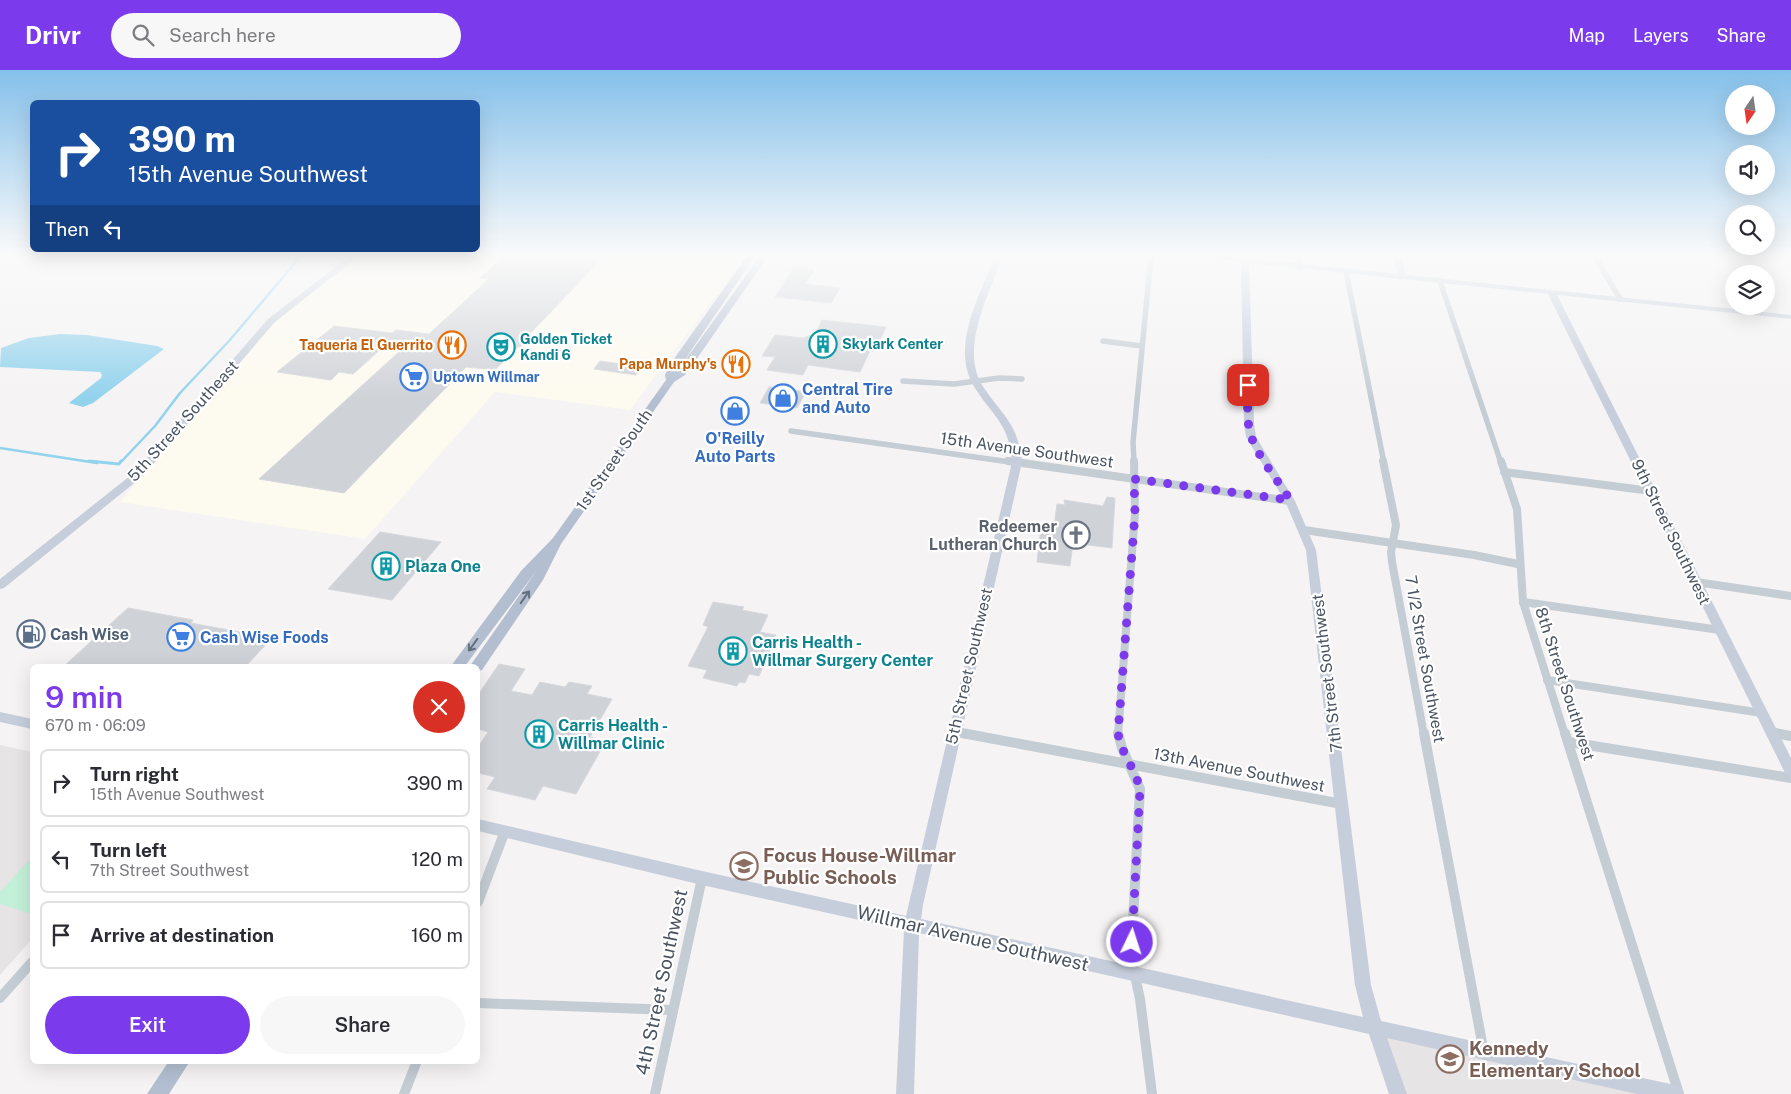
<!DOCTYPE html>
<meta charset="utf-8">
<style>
:root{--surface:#fff;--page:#f7f7f7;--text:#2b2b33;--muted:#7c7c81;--line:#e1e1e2;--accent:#7c3aed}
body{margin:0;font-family:"Public Sans",sans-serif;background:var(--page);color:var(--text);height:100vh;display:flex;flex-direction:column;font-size:19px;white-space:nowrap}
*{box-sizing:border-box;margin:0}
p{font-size:16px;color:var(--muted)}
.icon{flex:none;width:28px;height:28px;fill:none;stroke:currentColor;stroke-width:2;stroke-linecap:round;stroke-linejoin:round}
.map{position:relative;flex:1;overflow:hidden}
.side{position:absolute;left:30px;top:594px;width:450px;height:400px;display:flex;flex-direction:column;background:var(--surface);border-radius:8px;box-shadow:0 5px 20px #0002}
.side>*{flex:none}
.banner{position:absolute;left:30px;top:30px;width:450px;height:152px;border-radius:8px;box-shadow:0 5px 20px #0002;background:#1a4fa0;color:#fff;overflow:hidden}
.needle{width:32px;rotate:193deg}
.buttons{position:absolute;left:1725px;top:15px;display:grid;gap:10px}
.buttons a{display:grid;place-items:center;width:50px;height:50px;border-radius:50%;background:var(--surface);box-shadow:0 5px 20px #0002;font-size:25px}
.pin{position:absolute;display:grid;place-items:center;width:42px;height:42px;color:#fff;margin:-21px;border-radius:10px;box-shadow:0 2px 8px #0006}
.me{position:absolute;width:55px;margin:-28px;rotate:4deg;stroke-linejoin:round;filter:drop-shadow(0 0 4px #0008)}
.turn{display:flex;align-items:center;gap:18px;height:105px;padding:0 15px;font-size:22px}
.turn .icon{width:65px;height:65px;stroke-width:2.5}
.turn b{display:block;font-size:35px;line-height:42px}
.then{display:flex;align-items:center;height:48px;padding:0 15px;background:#0003;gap:10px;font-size:19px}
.round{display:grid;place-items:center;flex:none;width:52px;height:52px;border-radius:26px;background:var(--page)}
.summary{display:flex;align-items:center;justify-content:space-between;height:85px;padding:0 15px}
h1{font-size:30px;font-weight:600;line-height:38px;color:var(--accent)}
.button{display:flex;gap:10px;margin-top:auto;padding:10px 15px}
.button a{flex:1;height:58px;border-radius:30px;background:var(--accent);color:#fff;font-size:20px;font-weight:600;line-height:58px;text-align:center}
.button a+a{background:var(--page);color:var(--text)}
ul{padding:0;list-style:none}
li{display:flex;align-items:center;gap:15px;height:68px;margin:0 10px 8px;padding:0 5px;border:2px solid var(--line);border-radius:8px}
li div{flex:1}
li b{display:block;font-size:19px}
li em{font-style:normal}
header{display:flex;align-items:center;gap:30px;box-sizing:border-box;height:70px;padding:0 25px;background:var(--accent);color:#fff}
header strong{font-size:24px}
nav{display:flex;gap:28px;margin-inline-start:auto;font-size:18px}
.search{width:350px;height:45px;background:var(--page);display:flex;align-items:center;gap:12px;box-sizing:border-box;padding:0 18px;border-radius:28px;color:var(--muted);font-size:19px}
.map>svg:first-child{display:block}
</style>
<header>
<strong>Drivr</strong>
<div class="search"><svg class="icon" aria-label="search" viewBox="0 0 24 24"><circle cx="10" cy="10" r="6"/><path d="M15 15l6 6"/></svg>Search here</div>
<nav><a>Map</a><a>Layers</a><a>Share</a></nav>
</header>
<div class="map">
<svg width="1791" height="1024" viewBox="0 0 1791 1024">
<rect width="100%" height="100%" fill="#f5f3f3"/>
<path fill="#fdfaef" d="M362 186H745L630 340 495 322 365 469 120 432 277 249Z"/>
<g fill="#e6e4e5">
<path d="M0 675 32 682V869L0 905Z"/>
<path d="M1376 959 1673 1024H1398Z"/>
</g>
<path fill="#c3f0d9" d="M32 787V844L0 834V822Z"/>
<path fill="#91d2ed" d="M60 264 87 265 157 276 164 279 93 333 83 337 69 333 101 308 102 305 100 302 0 297 1 278 29 268Z"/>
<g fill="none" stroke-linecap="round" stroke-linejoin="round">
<g stroke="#91d2ed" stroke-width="2.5">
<path d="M0 378 97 393"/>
<path d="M120 393 155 356 180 323 229 271 301 186"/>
</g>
<path stroke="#91d2ed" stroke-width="3" d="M89 391 119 394 121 391"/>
</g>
<g fill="#cfd2d7" stroke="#d7d8de">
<path d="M504 186H604L525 269 528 270 521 277H518L495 300 466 297 344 423 259 409 400 281 391 270 353 304 339 302 331 310 277 302 334 256 392 263 396 260 429 264 489 209 480 208Z"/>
<path d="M794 197 814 200 805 214 840 218 831 233 775 227Z"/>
<path d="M822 250 886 257 875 281H870L860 302 808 295 803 305 767 300 775 287 762 286 775 265 803 268 815 264Z"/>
<path d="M600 291 642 297 636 305 594 299Z"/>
<path d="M769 317 806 322 797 338 760 333Z"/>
<path d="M1107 427 1115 428 1112 478 1073 473 1070 496 1037 492 1041 456 1054 457 1057 434 1065 435 1064 430 1103 436Z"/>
<path d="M380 462 441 472 392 530 328 519Z"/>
<path d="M713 532 744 537 742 540 768 545 760 562 776 565 759 606 749 604 745 613 739 612 737 616 703 608 707 600 688 596 708 557 703 555Z"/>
<path d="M128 538 193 550 191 553 272 568 246 596H64Z"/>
<path d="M499 594 525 599 511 621 532 625 540 612 565 617 569 612 592 616 587 624 612 629 590 667 606 671 576 724 543 716 535 730 487 719 495 707 478 703V677L488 662 478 659V625Z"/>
</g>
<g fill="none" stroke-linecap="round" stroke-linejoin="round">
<g stroke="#c4ccd4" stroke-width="5.5">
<path d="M1298 186 1299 197"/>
<path d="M1595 186 1620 229"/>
<path d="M1346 201 1384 393"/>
<path d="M1440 211 1501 393"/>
<path d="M1103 271 1142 276"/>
<path d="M903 311 954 314 999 308 1022 309"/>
<path d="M791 361 1017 393"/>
<path d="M1134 393 1133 372 1151 186"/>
</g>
<g stroke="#c4ccd4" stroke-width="8">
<path d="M1008 391 1290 431"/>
<path d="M1383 391 1396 455 1391 482 1392 492 1424 665"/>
<path d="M1501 391 1517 439 1523 532 1565 665"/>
<path d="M1504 402 1651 421"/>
<path d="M1304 460 1474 485 1518 494"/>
<path d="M1696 512 1791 526"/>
<path d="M1523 532 1720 560"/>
<path d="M1547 610 1762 643"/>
<path d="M954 662 969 665"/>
<path d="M1772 663 1783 665"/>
<path d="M1118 665 1135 443 1134 391"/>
</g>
<g stroke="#c4ccd4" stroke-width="10">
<path d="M962 663 1342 734"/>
<path d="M1118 663 1122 678 1140 719 1131 888 1140 929 1152 1024"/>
<path d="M1424 663 1484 983"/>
<path d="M1565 663 1679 1024"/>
<path d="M1775 663 1791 666"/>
<path d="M1569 672 1791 708"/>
<path d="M478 832 505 761"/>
<path d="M0 928 32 892"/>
<path d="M478 933 673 940"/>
<path d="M404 1024 417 991"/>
<path d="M655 1024 702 808"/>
</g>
<g fill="#c6cedb" fill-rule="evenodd">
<path d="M350 186H358L274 253 143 406 4 518 0 519V509L135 402 268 249Z"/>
<path d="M995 186H1003C989 224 958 281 984 318 1004 347 1018 354 1022 392L923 835 921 849 1363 947 1355 915 1306 480 1285 431 1246 367 1244 354 1241 192 1198 186H1226L1398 204 1393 186H1401L1406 205 1791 245V249L1557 225 1791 688V707L1786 705 1548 224 1249 193 1254 354 1256 367 1295 431 1316 480 1371 915 1381 951 1675 1015 1681 1018 1684 1024H1637L1387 968 1407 1024H1389L1369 964 919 863 914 1024H896L904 860 702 815 478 761V749L702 801 906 846 1012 392C1009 353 994 348 975 318 949 278 980 225 995 186Z"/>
<path d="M0 642 32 649V659L0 652Z"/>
</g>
<g fill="#b3bfd1" fill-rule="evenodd">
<path d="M747 186H755L676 303 760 186H768L696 290 685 305 674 312 561 474 543 510 482 600 478 601V596H470L537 500 465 596H451L521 501 553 468 666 310 665 305 669 296Z"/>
<path d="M169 991H190L169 1024H147Z"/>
</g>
</g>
<defs><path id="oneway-shaft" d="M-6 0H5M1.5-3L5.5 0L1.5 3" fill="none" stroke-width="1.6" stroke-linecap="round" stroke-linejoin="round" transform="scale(1.25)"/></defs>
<g stroke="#646f7d">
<use href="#oneway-shaft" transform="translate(525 527) rotate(-55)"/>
<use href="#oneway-shaft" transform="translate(473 575) rotate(126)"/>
</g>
<linearGradient id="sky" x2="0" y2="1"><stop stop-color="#85c0ea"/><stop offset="0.56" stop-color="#fafafa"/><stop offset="1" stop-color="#fafafa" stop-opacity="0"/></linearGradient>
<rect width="1791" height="330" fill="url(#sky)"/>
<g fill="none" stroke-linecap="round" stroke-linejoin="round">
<path stroke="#7c3aed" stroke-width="9" stroke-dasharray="0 16.2" d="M1132 872 1140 720C1136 699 1121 684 1118 663L1135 444 1134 409 1290 430C1278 410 1259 389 1251 366 1246 350 1248 332 1248 315"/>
</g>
<defs>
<g id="building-ring" transform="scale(1.4375)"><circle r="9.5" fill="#fff" stroke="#0f9aa8" stroke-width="1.5"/><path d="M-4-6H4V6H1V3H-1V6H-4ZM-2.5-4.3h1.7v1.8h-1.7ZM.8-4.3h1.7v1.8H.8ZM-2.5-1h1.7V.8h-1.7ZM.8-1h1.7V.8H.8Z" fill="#0f9aa8"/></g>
<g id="restaurant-ring" transform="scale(1.4375)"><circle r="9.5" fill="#fff" stroke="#e8710a" stroke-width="1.5"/><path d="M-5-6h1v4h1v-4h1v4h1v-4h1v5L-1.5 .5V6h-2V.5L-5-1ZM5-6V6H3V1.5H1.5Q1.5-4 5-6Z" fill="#e8710a"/></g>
<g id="theatre-ring" transform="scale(1.4375)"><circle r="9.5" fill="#fff" stroke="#0f9aa8" stroke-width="1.5"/><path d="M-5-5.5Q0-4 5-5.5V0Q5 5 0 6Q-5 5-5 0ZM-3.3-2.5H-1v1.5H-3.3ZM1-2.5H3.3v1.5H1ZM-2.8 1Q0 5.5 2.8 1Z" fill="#0f9aa8"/></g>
<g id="supermarket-ring" transform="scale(1.4375)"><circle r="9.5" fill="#fff" stroke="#3f7fe0" stroke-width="1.5"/><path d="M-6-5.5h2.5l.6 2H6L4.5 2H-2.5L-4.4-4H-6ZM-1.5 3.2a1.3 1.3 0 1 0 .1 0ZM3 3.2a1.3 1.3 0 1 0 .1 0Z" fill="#3f7fe0"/></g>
<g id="shop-ring" transform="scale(1.4375)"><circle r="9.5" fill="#fff" stroke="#3f7fe0" stroke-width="1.5"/><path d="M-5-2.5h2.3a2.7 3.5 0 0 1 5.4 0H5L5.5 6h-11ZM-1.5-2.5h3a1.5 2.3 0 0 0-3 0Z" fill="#3f7fe0"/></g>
<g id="church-ring" transform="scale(1.4375)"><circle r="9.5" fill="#fff" stroke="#6b7280" stroke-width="1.5"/><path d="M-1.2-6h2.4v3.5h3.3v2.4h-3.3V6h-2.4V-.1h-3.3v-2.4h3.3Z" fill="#6b7280"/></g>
<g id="fuel-ring" transform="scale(1.4375)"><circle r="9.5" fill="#fff" stroke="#5c6f8a" stroke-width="1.5"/><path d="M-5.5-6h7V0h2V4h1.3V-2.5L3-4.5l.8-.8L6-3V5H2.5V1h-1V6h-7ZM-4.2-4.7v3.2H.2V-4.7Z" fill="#5c6f8a"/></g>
<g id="school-ring" transform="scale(1.4375)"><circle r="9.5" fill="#fff" stroke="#8d6e63" stroke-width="1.5"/><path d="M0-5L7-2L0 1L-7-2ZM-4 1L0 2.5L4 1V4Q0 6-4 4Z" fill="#8d6e63"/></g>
</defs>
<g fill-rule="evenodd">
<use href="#building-ring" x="823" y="274"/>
<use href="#restaurant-ring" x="452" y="275"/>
<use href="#theatre-ring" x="501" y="277"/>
<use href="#restaurant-ring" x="736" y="294"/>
<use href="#supermarket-ring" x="414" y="307"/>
<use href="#shop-ring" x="783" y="328"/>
<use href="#shop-ring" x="735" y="341"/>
<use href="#church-ring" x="1076" y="465"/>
<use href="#building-ring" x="386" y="496"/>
<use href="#fuel-ring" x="31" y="564"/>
<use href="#supermarket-ring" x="181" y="567"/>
<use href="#building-ring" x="733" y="581"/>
<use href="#building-ring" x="539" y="664"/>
<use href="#school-ring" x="744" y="796"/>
<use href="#school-ring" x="1450" y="989"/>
</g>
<g text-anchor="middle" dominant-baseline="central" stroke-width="4.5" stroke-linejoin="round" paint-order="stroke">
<g font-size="14" font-weight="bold" fill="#0d838f" stroke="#fff" text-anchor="start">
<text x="520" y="269">Golden Ticket<tspan x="520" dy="16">Kandi 6</tspan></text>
<text x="842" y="274">Skylark Center</text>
</g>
<g font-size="14" font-weight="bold" fill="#c56008" stroke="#fff" text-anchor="end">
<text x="433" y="275">Taqueria El Guerrito</text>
<text x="717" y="294">Papa Murphy's</text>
</g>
<g font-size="14" font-weight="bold" fill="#366cbe" stroke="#fff" text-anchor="start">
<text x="433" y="307">Uptown Willmar</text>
</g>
<g font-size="16" font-weight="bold" fill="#366cbe" stroke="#fff" text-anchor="start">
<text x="802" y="319">Central Tire<tspan x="802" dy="18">and Auto</tspan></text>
<text x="735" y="368" text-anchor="middle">O'Reilly<tspan x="735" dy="18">Auto Parts</tspan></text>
<text x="200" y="567">Cash Wise Foods</text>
</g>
<g font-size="16" fill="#4a5461" stroke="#fff">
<text transform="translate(183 351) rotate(-48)">5th Street Southeast</text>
<text transform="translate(1027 380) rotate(8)">15th Avenue Southwest</text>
<text transform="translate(614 390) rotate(-55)">1st Street South</text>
<text transform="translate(1671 462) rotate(64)">9th Street Southwest</text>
<text transform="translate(1425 589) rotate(80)">7 1/2 Street Southwest</text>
<text transform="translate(969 596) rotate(-77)">5th Street Southwest</text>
<text transform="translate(1327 603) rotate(-97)">7th Street Southwest</text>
<text transform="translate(1565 614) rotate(72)">8th Street Southwest</text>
<text transform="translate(1239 700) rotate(11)">13th Avenue Southwest</text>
</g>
<g font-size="16" font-weight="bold" fill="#5b616d" stroke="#fff" text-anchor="end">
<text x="1057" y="456">Redeemer<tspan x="1057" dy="18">Lutheran Church</tspan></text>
</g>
<g font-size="16" font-weight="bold" fill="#0d838f" stroke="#fff" text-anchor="start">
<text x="405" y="496">Plaza One</text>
<text x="752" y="572">Carris Health -<tspan x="752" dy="18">Willmar Surgery Center</tspan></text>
<text x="558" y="655">Carris Health -<tspan x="558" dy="18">Willmar Clinic</tspan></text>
</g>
<g font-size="16" font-weight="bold" fill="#4e5e75" stroke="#fff" text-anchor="start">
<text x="50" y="564">Cash Wise</text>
</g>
<g font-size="19" font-weight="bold" fill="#785e54" stroke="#fff" text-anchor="start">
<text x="763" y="785">Focus House-Willmar<tspan x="763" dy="22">Public Schools</tspan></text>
<text x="1469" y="978">Kennedy<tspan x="1469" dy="22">Elementary School</tspan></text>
</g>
<g font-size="19" fill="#4a5461" stroke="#fff">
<text transform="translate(973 868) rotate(13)">Willmar Avenue Southwest</text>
<text transform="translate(661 912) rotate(-78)">4th Street Southwest</text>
</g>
</g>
</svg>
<div class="buttons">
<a><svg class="needle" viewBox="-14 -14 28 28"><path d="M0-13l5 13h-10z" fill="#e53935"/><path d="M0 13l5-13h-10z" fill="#7c7c81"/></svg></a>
<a><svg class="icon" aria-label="sound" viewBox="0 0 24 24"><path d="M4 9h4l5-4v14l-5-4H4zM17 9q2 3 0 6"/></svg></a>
<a><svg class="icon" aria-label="search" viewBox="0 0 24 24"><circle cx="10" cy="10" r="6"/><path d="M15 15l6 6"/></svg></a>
<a><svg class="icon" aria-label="layers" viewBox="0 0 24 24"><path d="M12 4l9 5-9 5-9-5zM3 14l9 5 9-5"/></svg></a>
</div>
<div class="pin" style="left:1248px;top:315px;background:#d93025"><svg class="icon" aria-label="arrive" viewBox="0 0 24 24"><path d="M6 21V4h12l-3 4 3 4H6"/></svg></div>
<svg class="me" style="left:1132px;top:872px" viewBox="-20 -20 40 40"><circle r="17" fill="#7c3aed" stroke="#fff" stroke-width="3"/><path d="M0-11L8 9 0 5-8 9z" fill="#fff"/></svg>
<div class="banner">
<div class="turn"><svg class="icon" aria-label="right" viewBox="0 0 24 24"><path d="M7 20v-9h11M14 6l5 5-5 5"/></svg><div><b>390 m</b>15th Avenue Southwest</div></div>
<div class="then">Then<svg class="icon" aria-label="left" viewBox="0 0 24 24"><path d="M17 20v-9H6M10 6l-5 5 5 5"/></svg></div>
</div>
<section class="side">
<div class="summary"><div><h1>9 min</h1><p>670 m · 06:09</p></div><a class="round" style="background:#d93025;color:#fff"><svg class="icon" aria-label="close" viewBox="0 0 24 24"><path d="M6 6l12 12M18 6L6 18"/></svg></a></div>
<ul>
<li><svg class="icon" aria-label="right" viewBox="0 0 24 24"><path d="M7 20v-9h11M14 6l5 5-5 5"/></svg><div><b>Turn right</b><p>15th Avenue Southwest</p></div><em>390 m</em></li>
<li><svg class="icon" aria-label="left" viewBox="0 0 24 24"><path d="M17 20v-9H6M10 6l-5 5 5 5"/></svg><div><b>Turn left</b><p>7th Street Southwest</p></div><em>120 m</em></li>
<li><svg class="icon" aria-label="arrive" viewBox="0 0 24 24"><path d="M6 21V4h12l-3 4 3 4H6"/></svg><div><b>Arrive at destination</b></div><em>160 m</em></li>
</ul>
<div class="button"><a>Exit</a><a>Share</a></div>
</section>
</div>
